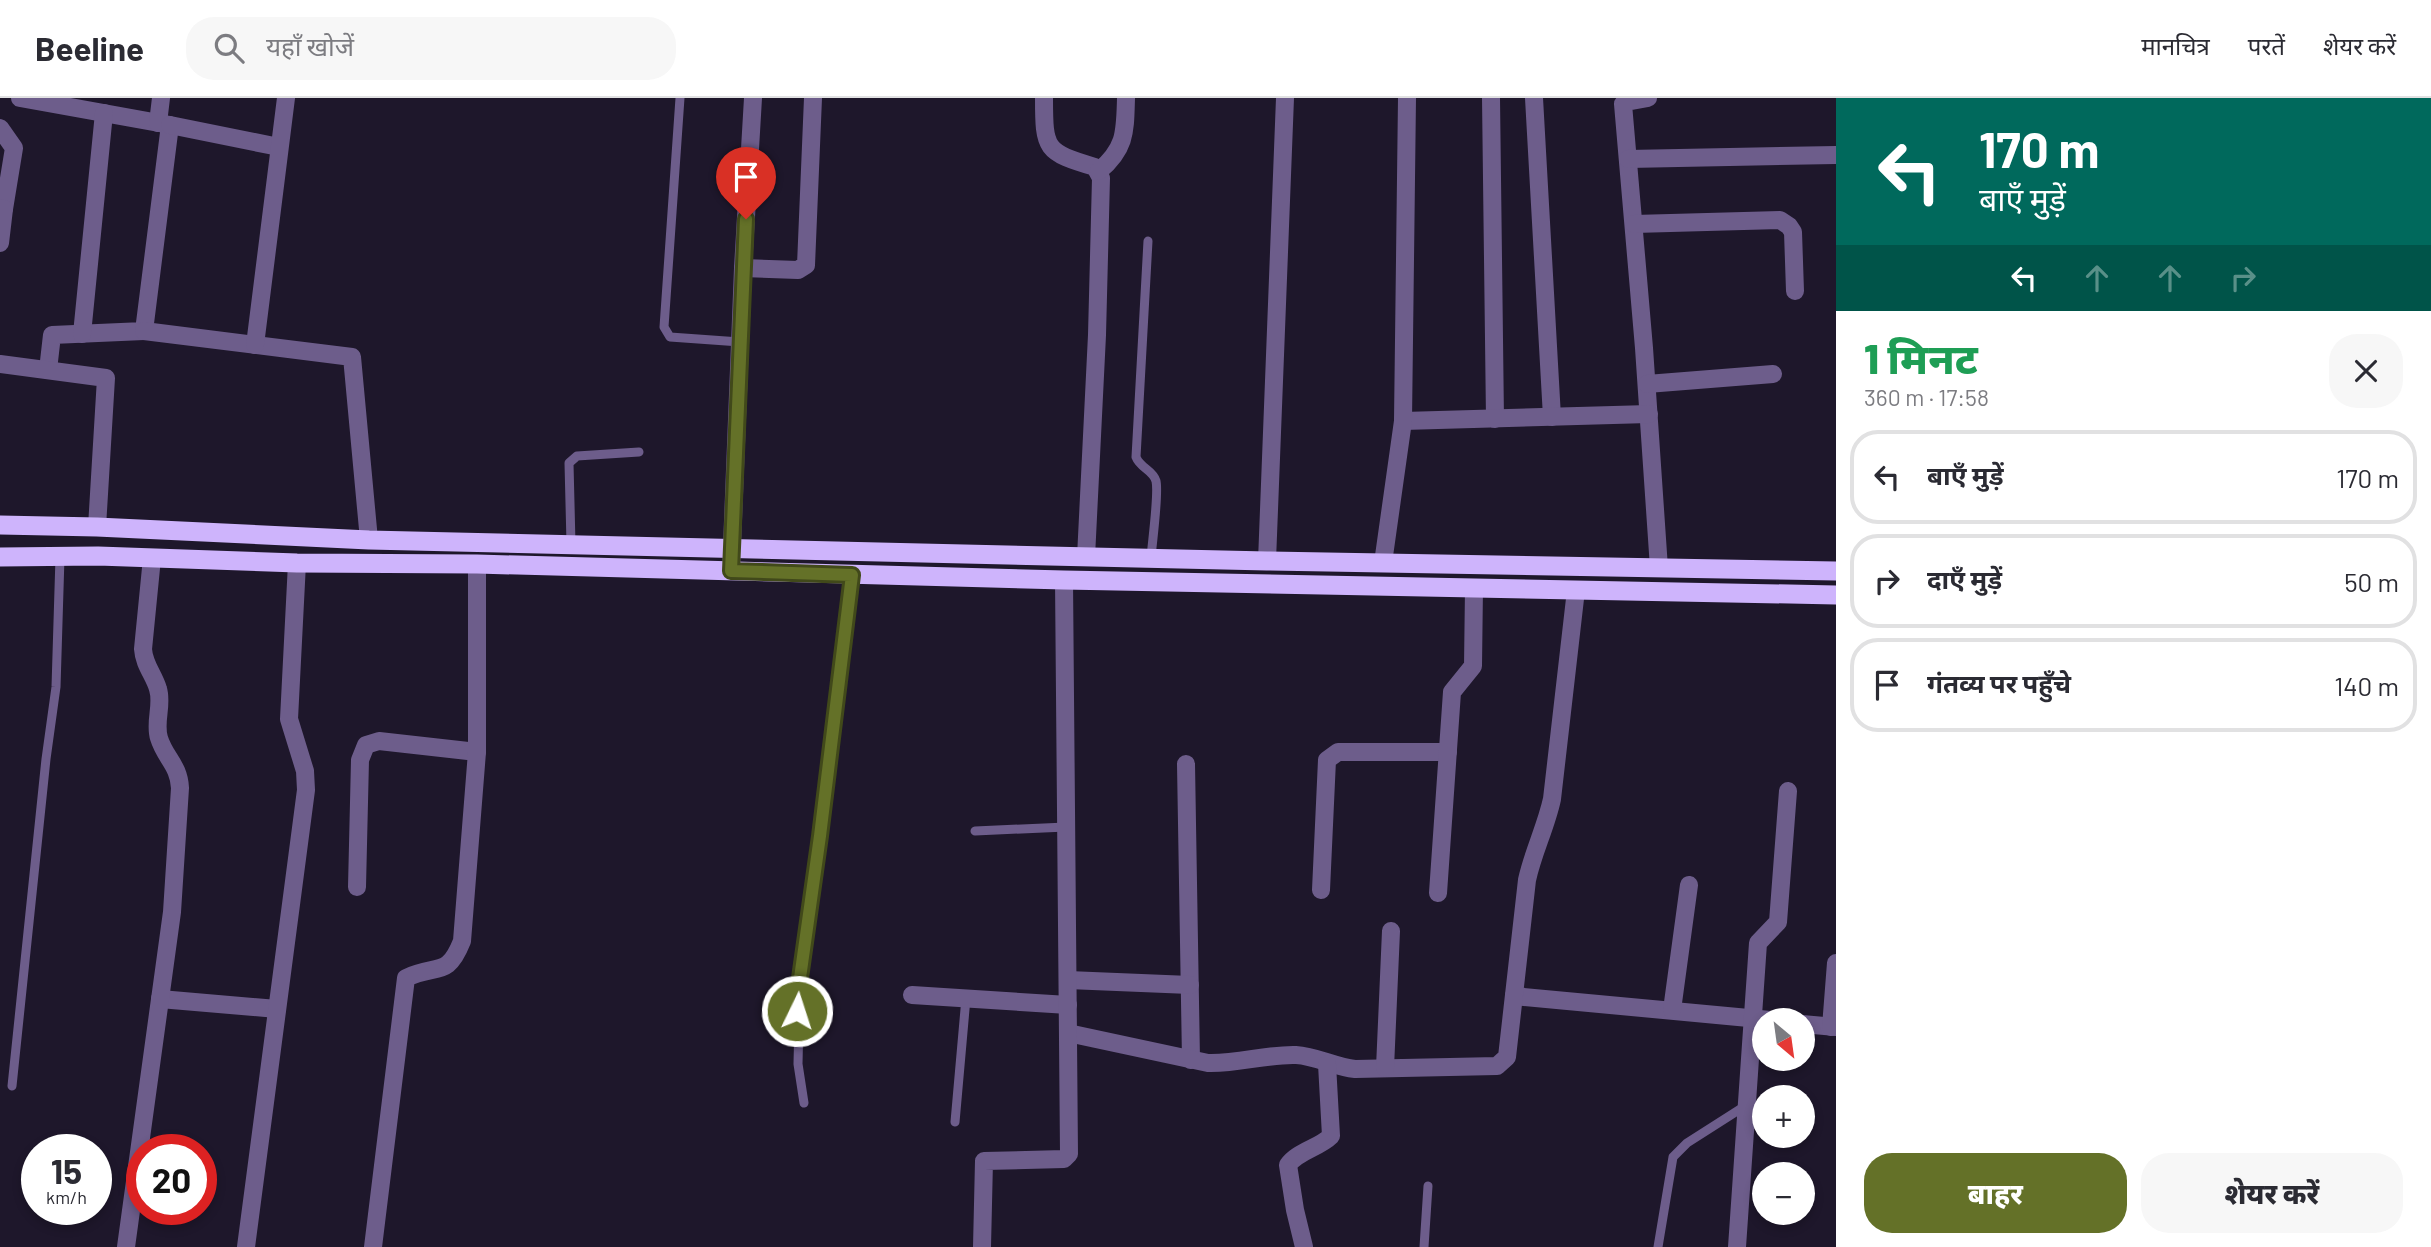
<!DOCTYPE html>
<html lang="hi">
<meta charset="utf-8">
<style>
:root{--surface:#fff;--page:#f7f7f7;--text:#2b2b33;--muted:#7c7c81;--line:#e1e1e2;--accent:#647128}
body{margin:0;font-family:Barlow,"Noto Sans Devanagari",sans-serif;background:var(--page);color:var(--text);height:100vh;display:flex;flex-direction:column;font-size:26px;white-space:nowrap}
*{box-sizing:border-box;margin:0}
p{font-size:23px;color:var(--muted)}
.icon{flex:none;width:38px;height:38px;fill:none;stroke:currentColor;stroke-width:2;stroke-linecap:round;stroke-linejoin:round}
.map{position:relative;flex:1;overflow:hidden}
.details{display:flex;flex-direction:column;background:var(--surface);width:595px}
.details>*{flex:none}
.top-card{background:#00695c;color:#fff;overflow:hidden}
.needle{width:46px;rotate:151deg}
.buttons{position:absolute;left:1752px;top:910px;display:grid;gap:14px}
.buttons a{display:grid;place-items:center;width:63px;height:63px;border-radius:50%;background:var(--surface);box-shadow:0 4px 10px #0003;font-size:35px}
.speed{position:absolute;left:21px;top:1036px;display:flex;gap:14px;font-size:35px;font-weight:700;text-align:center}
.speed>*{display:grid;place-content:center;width:91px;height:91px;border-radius:50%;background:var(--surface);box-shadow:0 4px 10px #0003;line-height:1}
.speed small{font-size:18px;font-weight:400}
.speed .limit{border:10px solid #d22;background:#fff;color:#111}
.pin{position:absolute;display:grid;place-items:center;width:60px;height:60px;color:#fff;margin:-72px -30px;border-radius:50% 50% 50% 0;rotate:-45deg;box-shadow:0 0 7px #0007}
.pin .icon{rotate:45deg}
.me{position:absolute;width:77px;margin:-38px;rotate:4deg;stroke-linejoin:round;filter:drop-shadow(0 0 5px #0008)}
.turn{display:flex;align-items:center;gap:24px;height:147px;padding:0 28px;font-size:32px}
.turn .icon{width:91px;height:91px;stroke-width:2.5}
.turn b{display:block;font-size:49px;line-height:60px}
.lanes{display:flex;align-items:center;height:66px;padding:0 28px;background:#0003;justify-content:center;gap:35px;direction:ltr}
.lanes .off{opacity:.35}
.round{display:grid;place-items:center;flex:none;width:74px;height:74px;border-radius:28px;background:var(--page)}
.headline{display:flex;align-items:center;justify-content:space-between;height:119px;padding:0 28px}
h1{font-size:42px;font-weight:800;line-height:52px;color:#1e9e55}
.button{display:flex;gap:14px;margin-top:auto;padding:14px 28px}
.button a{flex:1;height:80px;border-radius:28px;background:var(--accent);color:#fff;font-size:28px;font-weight:800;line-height:80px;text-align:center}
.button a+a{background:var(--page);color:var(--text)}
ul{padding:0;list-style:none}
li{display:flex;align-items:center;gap:21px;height:94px;margin:0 14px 10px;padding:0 14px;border:4px solid var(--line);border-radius:28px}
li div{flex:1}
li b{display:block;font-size:26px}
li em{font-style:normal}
header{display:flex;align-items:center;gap:42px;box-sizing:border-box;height:98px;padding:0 35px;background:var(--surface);border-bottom:2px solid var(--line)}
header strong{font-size:33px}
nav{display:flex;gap:38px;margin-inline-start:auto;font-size:24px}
.search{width:490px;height:63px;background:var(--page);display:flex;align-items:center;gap:18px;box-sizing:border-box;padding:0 24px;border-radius:28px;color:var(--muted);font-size:26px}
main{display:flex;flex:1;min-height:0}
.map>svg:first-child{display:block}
</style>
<header>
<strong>Beeline</strong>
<div class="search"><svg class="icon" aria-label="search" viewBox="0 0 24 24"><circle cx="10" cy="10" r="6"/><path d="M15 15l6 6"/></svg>यहाँ खोजें</div>
<nav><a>मानचित्र</a><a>परतें</a><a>शेयर करें</a></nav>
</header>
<main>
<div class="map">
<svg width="1836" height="1149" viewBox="0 0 1836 1149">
<rect width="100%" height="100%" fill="#1e172b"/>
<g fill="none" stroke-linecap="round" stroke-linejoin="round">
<g stroke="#6d5d8b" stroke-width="9">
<path d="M680 0 664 229 670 239 740 244"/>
<path d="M1148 143 1136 359C1140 370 1153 372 1156 383 1159 396 1152 445 1151 460"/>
<path d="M571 446 569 365 577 358 639 354"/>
<path d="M975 733 1066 729"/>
<path d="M12 988 46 661 56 589 60 459"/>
<path d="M804 1005 798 966 800 880 820 738 852 477"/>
<path d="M955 1024 966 900"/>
<path d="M1424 1149 1428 1088"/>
<path d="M1658 1149 1673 1059 1687 1045 1745 1008"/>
</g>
<g stroke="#6d5d8b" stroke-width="18">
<path d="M20 0 170 27 144 233 52 237 48 272"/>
<path d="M1044 0C1044 52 1045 54 1095 69L1101 80 1097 237 1086 459"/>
<path d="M1491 0 1495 321"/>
<path d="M1534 0 1552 319"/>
<path d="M1648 0 1626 4 1623 6 1644 250 1659 470"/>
<path d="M158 25 161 0"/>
<path d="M170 27 279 49"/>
<path d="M0 30 14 50 4 111"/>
<path d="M1628 61 1836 57"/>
<path d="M1099 73C1126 50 1125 34 1126 0"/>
<path d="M0 110 4 111 0 145"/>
<path d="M1634 126 1780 122 1789 128 1793 134 1795 193"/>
<path d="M743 170 798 172 806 167 813 0"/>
<path d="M144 233 352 259 369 442"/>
<path d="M82 236 104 15"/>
<path d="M255 247 286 0"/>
<path d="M0 266 106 280 97 429"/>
<path d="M1647 286 1773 276"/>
<path d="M1403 323 1649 316"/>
<path d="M1267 463 1285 0"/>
<path d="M1383 465 1403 323 1407 0"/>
<path d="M731 473 743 170 753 0"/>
<path d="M1186 666 1191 962"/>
<path d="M357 789 360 662 366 647 379 643 477 654"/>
<path d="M1321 792 1327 662 1338 654H1448"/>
<path d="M1438 795 1452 594 1473 568 1474 490"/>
<path d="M1068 882 1190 887"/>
<path d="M912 897 1068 907"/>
<path d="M1514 898 1770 922"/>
<path d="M160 901 277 911"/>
<path d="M1672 912 1689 787"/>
<path d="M1802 926 1836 929"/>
<path d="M1831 929 1836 865"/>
<path d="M1068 935 1208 965C1238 966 1267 956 1296 957 1316 958 1335 969 1355 971L1497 968 1507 959 1527 782C1533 754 1546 729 1552 701L1576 492"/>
<path d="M1385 970 1391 833"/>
<path d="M126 1149 172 814 180 690C179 667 165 660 159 640 154 624 163 607 158 591 154 577 144 567 143 551L152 460"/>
<path d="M246 1149 306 692 305 673 289 621 297 465"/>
<path d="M373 1149 406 880C437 865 447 881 462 843L477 654V466"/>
<path d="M982 1149 984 1063 1064 1061 1069 1056 1064 482"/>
<path d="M1304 1149 1295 1112 1288 1067C1298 1053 1319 1050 1331 1038L1327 966"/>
<path d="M1737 1149 1758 845 1778 824 1788 693"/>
</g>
<g stroke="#ceb4fc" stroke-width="19">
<path d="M0 427 97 429 369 442 1267 463 1836 473"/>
<path d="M0 459 98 458 297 465 477 466 1064 482 1836 497"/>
</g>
</g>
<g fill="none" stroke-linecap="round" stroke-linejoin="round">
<g stroke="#41491a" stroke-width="18">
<path id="route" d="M746 121 731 473 852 477 820 738 800 880 797 913"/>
</g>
<use href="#route" stroke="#647128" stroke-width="12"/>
</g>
</svg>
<div class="buttons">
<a><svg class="needle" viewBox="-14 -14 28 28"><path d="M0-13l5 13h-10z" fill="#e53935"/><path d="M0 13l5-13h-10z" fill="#7c7c81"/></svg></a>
<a>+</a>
<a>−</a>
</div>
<div class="speed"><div>15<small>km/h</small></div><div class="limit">20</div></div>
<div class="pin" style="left:746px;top:121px;background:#d93025"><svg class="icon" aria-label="arrive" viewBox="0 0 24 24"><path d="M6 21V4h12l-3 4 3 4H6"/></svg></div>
<svg class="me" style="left:797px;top:913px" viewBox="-20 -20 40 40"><circle r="17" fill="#647128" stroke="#fff" stroke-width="3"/><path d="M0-11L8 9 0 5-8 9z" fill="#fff"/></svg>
</div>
<section class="details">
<div class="top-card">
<div class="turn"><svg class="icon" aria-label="left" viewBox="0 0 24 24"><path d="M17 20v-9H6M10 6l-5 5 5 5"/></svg><div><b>170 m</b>बाएँ मुड़ें</div></div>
<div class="lanes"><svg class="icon" aria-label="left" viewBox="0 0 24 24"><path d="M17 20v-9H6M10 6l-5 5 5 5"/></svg><svg class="icon off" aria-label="ahead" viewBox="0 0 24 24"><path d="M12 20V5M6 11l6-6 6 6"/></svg><svg class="icon off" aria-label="ahead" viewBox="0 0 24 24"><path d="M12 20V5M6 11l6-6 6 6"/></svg><svg class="icon off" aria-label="right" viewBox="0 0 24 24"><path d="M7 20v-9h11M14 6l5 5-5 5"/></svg></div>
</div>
<div class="headline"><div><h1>1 मिनट</h1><p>360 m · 17:58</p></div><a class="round"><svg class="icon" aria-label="close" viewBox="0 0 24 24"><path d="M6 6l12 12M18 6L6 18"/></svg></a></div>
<ul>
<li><svg class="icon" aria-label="left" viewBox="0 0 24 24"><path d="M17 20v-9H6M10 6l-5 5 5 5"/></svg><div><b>बाएँ मुड़ें</b></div><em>170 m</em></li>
<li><svg class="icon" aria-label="right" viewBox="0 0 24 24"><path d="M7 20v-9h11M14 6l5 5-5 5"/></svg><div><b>दाएँ मुड़ें</b></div><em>50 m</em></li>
<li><svg class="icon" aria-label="arrive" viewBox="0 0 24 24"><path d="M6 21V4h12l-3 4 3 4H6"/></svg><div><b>गंतव्य पर पहुँचे</b></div><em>140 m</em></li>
</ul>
<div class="button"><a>बाहर</a><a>शेयर करें</a></div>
</section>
</main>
